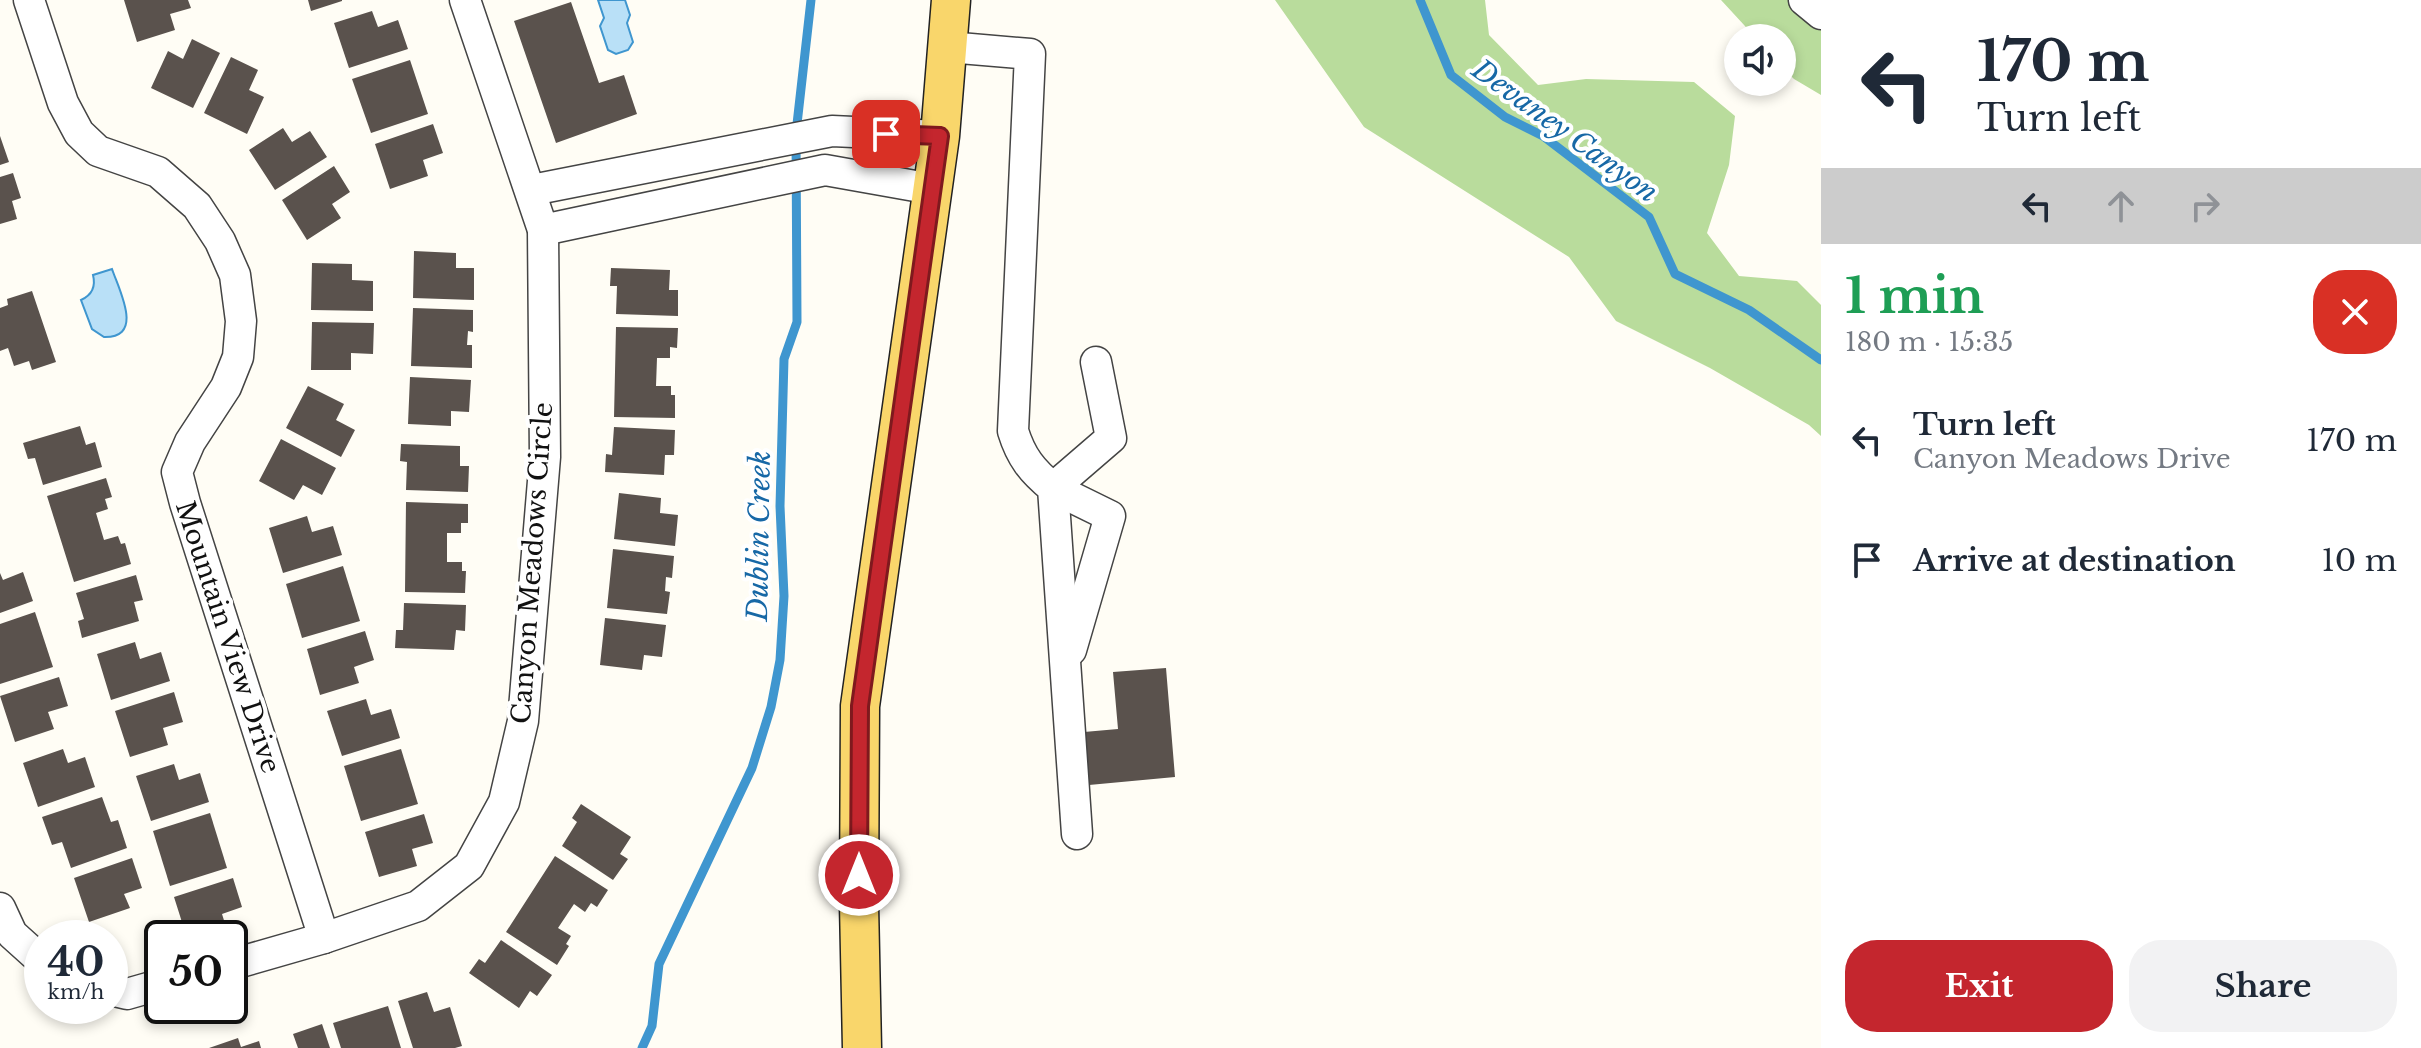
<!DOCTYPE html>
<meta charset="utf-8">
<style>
:root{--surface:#fff;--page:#f2f2f3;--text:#1f2937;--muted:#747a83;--accent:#c4262e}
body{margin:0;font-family:"Libre Baskerville",serif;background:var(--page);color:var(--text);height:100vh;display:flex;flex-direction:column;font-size:30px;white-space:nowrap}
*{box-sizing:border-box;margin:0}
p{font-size:26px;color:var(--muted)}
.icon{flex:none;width:44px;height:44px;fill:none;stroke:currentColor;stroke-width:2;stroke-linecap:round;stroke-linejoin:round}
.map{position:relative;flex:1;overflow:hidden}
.details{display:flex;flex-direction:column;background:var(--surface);width:600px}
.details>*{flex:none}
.guide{background:#fff;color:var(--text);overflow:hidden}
.fabs{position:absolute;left:1724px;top:24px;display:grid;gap:16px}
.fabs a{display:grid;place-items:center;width:72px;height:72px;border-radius:50%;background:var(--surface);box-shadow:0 4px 12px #0003;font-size:40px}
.speed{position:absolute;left:24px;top:920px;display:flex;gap:16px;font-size:40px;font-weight:700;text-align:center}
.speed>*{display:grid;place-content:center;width:104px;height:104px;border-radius:50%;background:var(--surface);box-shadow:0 4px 12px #0003;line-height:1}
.speed small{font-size:20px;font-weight:400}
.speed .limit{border:4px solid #111;border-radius:12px;background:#fff;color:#111}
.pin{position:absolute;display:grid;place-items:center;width:68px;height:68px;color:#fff;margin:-34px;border-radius:16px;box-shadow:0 4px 12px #0006}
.me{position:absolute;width:88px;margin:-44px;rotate:0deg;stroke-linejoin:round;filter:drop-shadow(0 0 6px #0008)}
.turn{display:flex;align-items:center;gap:28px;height:168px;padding:0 24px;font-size:36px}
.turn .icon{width:104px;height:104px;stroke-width:2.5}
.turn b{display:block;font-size:56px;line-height:68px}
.lanes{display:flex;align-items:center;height:76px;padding:0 24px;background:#0003;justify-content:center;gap:40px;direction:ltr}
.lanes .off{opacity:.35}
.round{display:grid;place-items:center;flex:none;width:84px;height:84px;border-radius:32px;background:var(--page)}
.summary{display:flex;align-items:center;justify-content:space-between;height:136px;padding:0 24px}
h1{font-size:48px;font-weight:800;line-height:60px;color:#1e9e55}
.action{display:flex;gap:16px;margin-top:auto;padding:16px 24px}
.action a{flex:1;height:92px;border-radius:32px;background:var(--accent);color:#fff;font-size:32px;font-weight:800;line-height:92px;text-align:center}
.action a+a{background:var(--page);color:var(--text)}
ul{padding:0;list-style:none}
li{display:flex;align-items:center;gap:24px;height:120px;padding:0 24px}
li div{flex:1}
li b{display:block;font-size:30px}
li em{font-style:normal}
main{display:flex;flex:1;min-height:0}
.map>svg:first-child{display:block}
</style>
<main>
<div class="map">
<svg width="1821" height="1048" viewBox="0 0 1821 1048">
<rect width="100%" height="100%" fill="#fffdf5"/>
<g fill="#b9dc9c">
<path d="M1275 0H1485L1489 35 1538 85 1586 79 1694 82 1735 116 1729 165 1707 233 1739 276 1797 281 1821 305V436L1809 425 1710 368 1616 321 1569 257 1364 127Z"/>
<path d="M1721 0H1821V95L1794 79 1782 67V38H1756Z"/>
</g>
<g fill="#b9e0f7" stroke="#3f96cf" stroke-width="2">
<path d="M598 0H625L630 15 627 23 633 42 628 50 616 54 608 50 600 26 604 18Z"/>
<path d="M112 269C119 290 145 338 104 337L92 329 81 300C92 295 96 287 93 275Z"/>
</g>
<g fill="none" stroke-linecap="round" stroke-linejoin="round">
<g stroke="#3f96cf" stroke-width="9">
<path d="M1420 0 1451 75 1505 117 1543 136 1649 217 1675 274 1749 310 1821 360"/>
<path d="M642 1048 652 1026 659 964 752 768 771 707 780 660 784 596 780 506 784 359 797 322 796 133 811 0"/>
</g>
</g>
<g fill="#5a524d">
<path d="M124 0H188L191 8 170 14 175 30 137 42Z"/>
<path d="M308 0H342V1L311 11Z"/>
<path d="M571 2 599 83 624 75 637 114 556 143 514 21Z"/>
<path d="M372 11 378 27 398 20 408 49 349 68 334 23Z"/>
<path d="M192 39 220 53 193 108 151 88 168 51 183 59Z"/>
<path d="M231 57 258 70 249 90 264 97 247 134 204 113Z"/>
<path d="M410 60 428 114 371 133 352 79Z"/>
<path d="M433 124 443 153 423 160 428 176 390 189 375 144Z"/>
<path d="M283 128 292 142 310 131 327 157 275 190 249 150Z"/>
<path d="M0 136 9 162 0 165Z"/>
<path d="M334 166 350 192 332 204 341 218 307 240 282 200Z"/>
<path d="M13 173 21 198 12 201 17 219 0 224V177Z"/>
<path d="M414 251 456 253V268H474V300L413 298Z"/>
<path d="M312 263 352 264V280L373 281V311L311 310Z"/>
<path d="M611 268 670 270 669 290H678V316L616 314 617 286H610Z"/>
<path d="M32 291 56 362 32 370 29 361 14 366 8 348 0 351V308L8 305 7 299Z"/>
<path d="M413 308 473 310V332L468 331 467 345H472V368L411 366Z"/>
<path d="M312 322 374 323 373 354 351 353V370H311Z"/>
<path d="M616 327 678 328 677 348 670 347V358H657L656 386H671V395H675V418L614 417Z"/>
<path d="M410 377 471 380 469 412 451 411V426L408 424Z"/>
<path d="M308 386 344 404 336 420 355 430 341 457 286 428Z"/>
<path d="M80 426 86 445 95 442 102 467 43 485 35 458 28 459 23 443Z"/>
<path d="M614 427 675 430 674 455H665L664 475 605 472 606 454 612 455Z"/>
<path d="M281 439 336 468 322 495 303 485 294 500 259 481Z"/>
<path d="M401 444 460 446V466H469L468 492 406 490 407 462 400 461Z"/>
<path d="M106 478 112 497 105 499 108 509 96 513 104 540 118 536 121 544 125 543 131 564 74 582 47 496Z"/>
<path d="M619 493 661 498 660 513 678 515 675 546 614 539Z"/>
<path d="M406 502 468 504V523H461V533H447V562H462V571H466L465 593 405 592Z"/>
<path d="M307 516 312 532 333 526 342 555 283 573 269 528Z"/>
<path d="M613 549 674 556 672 578 666 577 665 591 670 592 667 614 607 608Z"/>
<path d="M343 566 360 621 302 638 286 584Z"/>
<path d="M23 572 33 601 0 613V573L3 580Z"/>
<path d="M136 575 143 600 134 602 139 621 82 638 78 621 84 619 76 593Z"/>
<path d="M404 603 466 605 465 631 456 630 454 650 395 648 396 630H403Z"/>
<path d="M35 612 53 667 0 684V624Z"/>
<path d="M605 618 666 625 662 657 644 655 642 670 600 665Z"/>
<path d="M365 631 374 660 354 667 359 683 320 695 307 649Z"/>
<path d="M135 642 140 659 161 652 170 681 111 700 97 654Z"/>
<path d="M1166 668 1175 777 1089 785 1084 732 1118 729 1113 672Z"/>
<path d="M59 677 68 706 48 712 54 729 15 742 0 696Z"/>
<path d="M174 692 183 722 163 728 168 745 130 757 115 711Z"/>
<path d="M366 699 371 715 391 709 400 738 342 756 327 711Z"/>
<path d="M63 749 68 763 85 757 95 787 38 807 23 763Z"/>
<path d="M401 749 418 804 361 821 344 766Z"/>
<path d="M174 764 179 780 200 773 209 802 151 821 136 776Z"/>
<path d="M102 797 111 822 118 820 127 848 71 868 62 842 52 845 42 817Z"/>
<path d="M581 804 631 837 620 854 628 859 613 880 562 846 577 822 572 818Z"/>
<path d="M210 813 227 868 170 886 153 831Z"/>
<path d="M424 814 433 843 412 849 417 866 379 877 365 832Z"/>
<path d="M555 856 608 890 597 907 591 903 585 912 574 904 558 928 571 936 566 944 569 946 557 965 506 932Z"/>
<path d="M132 858 142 888 124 894 130 908 89 922 74 878Z"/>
<path d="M233 878 242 907 222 914 227 930 202 938H187L174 897Z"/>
<path d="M501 940 552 975 537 996 530 991 519 1008 469 973 479 959 485 963Z"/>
<path d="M427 992 434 1012 450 1007 462 1046 455 1048H413L398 1001Z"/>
<path d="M388 1006 401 1048H341L333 1023Z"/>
<path d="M322 1024 330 1048H298L293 1034Z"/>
<path d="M238 1038 241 1047 259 1041 261 1048H209Z"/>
</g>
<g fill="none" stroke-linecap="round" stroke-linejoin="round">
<g stroke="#444" stroke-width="33">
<g id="minor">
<path d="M29 0 63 103 79 133 98 151 158 172 197 206 220 241 235 275 241 321 238 357 226 387 190 442 177 472 185 503 324 938"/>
<path d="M1804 0 1821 14"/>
<path d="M948 47 1030 54 1013 431C1021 457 1032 471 1053 488L1077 834"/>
<path d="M532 190 832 131 940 136"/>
<path d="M543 230 825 170 932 189"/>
<path d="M1071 650 1110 516 1053 488 1111 438 1096 362"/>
<path d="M0 908 12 934 42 961"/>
<path d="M230 965 324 938 418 906 469 866 504 802 523 721 545 457 543 230 465 0"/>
<path d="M110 990 127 994 162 984"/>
</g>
</g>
<g stroke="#222" stroke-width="41">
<path id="major" d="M862 1048 859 904 860 706 940 136 951 0"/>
</g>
<use href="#minor" stroke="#fff" stroke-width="30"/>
<use href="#major" stroke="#f9d66b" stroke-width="38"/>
</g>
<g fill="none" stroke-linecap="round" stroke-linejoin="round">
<g stroke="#7f191e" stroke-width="20">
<path id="route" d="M859 875 860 706 940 136 886 134"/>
</g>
<use href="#route" stroke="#c4262e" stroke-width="14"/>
</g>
<g text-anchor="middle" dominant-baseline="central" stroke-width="8" stroke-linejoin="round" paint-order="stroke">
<g font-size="26" fill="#111" stroke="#fff">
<text transform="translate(532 563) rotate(-86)">Canyon Meadows Circle</text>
<text transform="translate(228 637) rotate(72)">Mountain View Drive</text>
</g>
<g font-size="28" font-style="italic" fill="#1768a6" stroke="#fff">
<text transform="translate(1565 131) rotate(36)">Devaney Canyon</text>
<text transform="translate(759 536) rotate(-89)">Dublin Creek</text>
</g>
</g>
</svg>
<div class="fabs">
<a><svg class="icon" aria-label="sound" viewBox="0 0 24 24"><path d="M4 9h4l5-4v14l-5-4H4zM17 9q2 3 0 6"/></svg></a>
</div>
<div class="speed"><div>40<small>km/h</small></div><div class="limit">50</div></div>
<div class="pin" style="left:886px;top:134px;background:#d93025"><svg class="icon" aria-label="arrive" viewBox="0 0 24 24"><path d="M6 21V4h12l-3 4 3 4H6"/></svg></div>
<svg class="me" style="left:859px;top:875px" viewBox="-20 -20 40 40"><circle r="17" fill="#c4262e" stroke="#fff" stroke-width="3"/><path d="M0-11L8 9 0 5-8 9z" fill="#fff"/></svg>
</div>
<section class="details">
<div class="guide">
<div class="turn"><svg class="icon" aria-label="left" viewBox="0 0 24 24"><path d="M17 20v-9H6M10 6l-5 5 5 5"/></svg><div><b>170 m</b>Turn left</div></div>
<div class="lanes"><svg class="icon" aria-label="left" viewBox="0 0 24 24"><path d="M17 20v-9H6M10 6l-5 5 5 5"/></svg><svg class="icon off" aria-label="ahead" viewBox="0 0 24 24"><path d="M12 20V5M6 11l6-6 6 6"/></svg><svg class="icon off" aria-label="right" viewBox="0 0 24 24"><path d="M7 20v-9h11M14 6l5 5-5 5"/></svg></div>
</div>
<div class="summary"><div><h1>1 min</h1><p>180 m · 15:35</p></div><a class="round" style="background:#d93025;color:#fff"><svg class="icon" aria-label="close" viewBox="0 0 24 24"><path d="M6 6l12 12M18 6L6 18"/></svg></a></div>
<ul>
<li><svg class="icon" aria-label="left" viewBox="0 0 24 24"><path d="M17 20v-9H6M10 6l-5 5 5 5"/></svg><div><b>Turn left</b><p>Canyon Meadows Drive</p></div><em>170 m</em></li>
<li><svg class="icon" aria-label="arrive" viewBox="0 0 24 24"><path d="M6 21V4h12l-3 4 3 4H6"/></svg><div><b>Arrive at destination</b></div><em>10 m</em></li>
</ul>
<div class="action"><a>Exit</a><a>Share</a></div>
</section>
</main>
